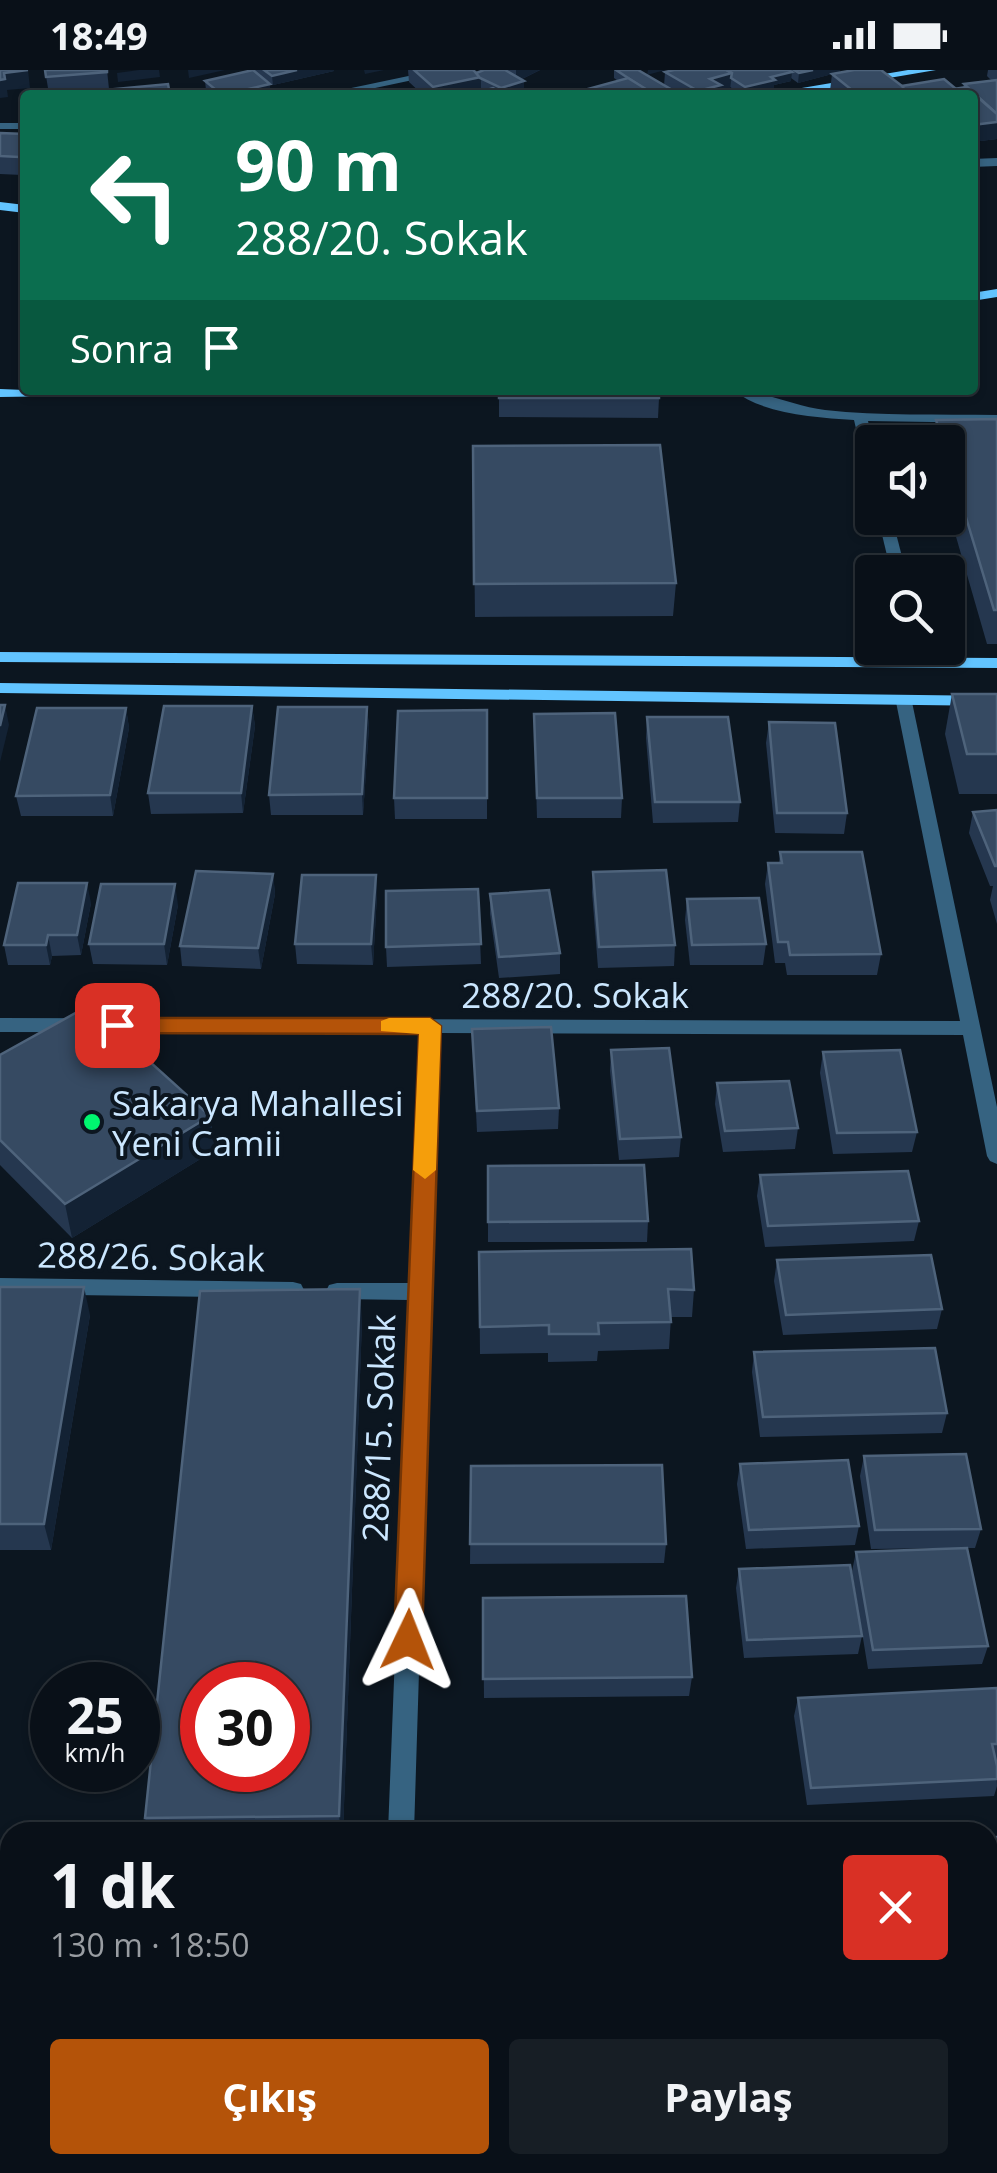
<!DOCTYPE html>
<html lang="tr">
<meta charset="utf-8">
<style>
:root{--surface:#091018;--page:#171e25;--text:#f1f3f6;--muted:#999da2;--line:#293037;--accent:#b45309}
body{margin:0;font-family:"Open Sans",sans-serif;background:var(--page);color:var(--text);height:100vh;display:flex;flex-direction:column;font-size:38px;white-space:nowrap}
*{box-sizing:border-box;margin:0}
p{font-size:32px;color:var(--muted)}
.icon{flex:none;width:55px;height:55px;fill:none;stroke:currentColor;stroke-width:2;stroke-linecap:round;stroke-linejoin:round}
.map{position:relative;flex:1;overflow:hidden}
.sheet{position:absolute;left:0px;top:1752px;width:998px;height:352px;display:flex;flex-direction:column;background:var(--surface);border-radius:30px 30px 0 0;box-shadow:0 2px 8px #0004,0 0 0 2px var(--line)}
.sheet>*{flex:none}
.banner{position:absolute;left:20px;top:20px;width:958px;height:305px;border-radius:10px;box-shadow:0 2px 8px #0004,0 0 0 2px var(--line);background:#0b6e4f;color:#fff;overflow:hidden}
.controls{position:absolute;left:855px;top:355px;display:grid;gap:20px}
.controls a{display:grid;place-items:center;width:110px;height:110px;border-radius:10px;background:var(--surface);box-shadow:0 2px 8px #0004,0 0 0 2px var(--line);font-size:50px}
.speed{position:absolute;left:30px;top:1592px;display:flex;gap:20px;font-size:50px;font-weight:700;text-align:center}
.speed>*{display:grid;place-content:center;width:130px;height:130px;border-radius:50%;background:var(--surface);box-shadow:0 2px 8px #0004,0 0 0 2px var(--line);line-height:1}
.speed small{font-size:25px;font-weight:400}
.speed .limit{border:15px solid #d22;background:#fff;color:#111}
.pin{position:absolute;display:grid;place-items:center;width:85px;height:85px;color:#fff;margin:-42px;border-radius:20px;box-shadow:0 5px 15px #0006}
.me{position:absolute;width:110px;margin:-55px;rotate:2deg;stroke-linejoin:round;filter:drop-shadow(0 0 8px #0008)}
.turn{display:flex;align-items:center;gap:35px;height:210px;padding:0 50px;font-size:45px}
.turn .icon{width:130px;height:130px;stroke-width:2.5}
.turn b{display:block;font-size:70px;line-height:85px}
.then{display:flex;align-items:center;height:95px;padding:0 50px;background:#0003;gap:20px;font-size:38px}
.round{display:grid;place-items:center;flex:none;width:105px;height:105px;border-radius:10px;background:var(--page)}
.headline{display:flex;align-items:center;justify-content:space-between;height:170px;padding:0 50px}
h1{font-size:60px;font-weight:700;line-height:75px}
.action{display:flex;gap:20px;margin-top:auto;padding:20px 50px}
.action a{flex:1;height:115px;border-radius:10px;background:var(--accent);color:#fff;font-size:40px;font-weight:700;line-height:115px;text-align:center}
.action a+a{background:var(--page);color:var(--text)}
.status{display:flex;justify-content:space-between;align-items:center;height:70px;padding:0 50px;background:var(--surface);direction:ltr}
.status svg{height:28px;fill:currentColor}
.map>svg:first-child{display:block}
</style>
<div class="status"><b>18:49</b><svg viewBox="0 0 49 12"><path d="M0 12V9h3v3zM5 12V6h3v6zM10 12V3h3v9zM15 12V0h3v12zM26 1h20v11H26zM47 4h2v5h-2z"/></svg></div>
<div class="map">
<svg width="997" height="2103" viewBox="0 0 997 2103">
<rect width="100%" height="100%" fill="#0c1620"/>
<path fill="#0f2a18" d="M10 1908V2095H339V2103H0V1909Z"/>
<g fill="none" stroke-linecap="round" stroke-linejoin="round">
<g fill="#366381" fill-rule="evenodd">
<path d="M437 0H460L342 25H318Z"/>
<rect x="0" y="53" width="25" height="6"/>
<path d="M997 88V96L972 97V89Z"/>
<path d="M733 320C761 320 794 336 825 340 880 346 939 344 997 345V353L868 351 873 372 872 401 865 397 854 350C814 347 765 345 733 320Z"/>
<path d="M878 448H892L906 502H891Z"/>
<path d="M909 578H925L929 592 927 595H915Z"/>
<path d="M904 627 912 632 997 1037V1094L990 1091 987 1086 963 965 439 963 414 1762H388L409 1230 337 1229 329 1227 326 1221 329 1215 337 1213H410L420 963 0 962V948L960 951 896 632Z"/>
<path d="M0 1208 293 1212 301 1214 304 1220 301 1226 293 1228 0 1224Z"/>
<rect x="0" y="1844" width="10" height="26"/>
<path d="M375 2095H403L402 2103H374Z"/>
</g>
<g fill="#62c4ff" fill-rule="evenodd">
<path d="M908 0H936L789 25H761Z"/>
<path d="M0 132 25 135V143L0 140Z"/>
<path d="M997 219V227L972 231V223Z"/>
<path d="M0 319 25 320H211L204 324 0 327Z"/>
<path d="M0 582 997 588V598L0 592Z"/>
<path d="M0 613 997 626V636L0 623Z"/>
</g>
</g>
<g fill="#25374f">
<path d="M45 0H107L109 19 49 24Z"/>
<path d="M251 0H334V1L273 15 257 4 270 14V21L275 25H212L206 20 205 11Z"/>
<path d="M408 0H473L476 3 484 0H540L522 9 524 11V20L508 25H423L409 12Z"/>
<path d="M614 0H638L664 16 665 2 674 0H840V2L902 16 956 19 963 18 964 14 992 11 987 6 988 0H997V69L972 72V25H835L830 21 832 4 798 13 791 8V11L774 15V19L750 25H743L730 17V20L720 23V25H566L618 11 614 8Z"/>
<path d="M0 63 25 64V99L22 105 0 104Z"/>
<path d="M499 320 659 328 658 348 499 347Z"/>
<path d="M997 349V574H987L948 439V372H932L936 350Z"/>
<path d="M473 376 676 513 673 546 475 547Z"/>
<path d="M952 624H997V724H959L945 664Z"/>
<path d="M252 636 255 656 243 743 151 744 148 723Z"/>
<path d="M367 637 369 657 363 745H271L269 725Z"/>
<path d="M126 638 129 658 113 746H21L16 726Z"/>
<path d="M487 640V749H395L394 728Z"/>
<path d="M534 644 622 728 621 748H537Z"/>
<path d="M647 647 740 732 738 752 653 753 646 668Z"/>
<path d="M769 652 847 743 844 764 775 763 766 673Z"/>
<path d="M997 740V854L990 830 993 816H990L969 763 973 742Z"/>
<path d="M780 782 881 884 877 905H787L785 893H775L765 814 768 793H779Z"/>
<path d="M593 802 675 875 674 896 598 898 592 822Z"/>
<path d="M273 804 275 824 261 899 182 896 180 876Z"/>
<path d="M376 805 377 825 373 895 297 894 295 874Z"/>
<path d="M478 819 481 894 387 897 386 877Z"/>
<path d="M490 824 560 883V904L499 908 490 844Z"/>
<path d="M687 829 766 874 763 895H690L685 850Z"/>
<path d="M91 833 81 885 52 886 50 895H8L4 875Z"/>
<path d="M178 835 167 895 93 894 89 874Z"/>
<path d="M472 959 559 1038 558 1059 477 1062Z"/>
<path d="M611 980 681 1067 679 1087 619 1090 610 1001Z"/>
<path d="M823 982 917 1062 912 1082 833 1084 820 1003Z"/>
<path d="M0 985 210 1046 215 1080 72 1168 0 1095Z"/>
<path d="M717 1013 798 1058 795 1079 723 1082 715 1034Z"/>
<path d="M488 1096 648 1151 647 1172H488Z"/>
<path d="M760 1105 919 1151 914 1171 765 1177 757 1126Z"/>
<path d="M479 1182 694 1220 692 1247H671L669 1279 598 1281 597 1291 548 1292V1283L480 1284Z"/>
<path d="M777 1190 942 1239 937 1259 783 1265 774 1211Z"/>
<path d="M0 1217 90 1245 51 1480H0Z"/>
<path d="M362 1252 343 1762H148L145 1748Z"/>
<path d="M754 1282 947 1343 942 1363 760 1367 752 1302Z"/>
<path d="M864 1386 981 1459 975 1478H967L988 1576 982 1594 868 1599 852 1501 856 1482 953 1478 871 1479 860 1406Z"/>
<path d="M740 1394 859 1456 855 1475 746 1479 737 1414Z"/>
<path d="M471 1396 666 1474 664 1493 470 1494Z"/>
<path d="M739 1499 862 1566 858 1584 744 1588 736 1518Z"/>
<path d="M483 1528 692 1607 689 1626 484 1628Z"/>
<path d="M997 1618V1691H996L997 1716 994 1726 807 1735 794 1646 798 1628Z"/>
<path d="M997 1767V1885L988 1886V1768Z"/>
<path d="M841 2095H954L955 2103H842Z"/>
<path d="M965 2095H988L997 2103H966Z"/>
</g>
<g fill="#132234">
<path d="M28 0 30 18 7 20 8 27 0 28V10L4 3Z"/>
<path d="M139 0H159L160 7 118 12 117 3Z"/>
<path d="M188 0H225L189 8Z"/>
<path d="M297 0H334V1L273 15 272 6Z"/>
<path d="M364 0H384L365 4Z"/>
<path d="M516 0H540L516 12Z"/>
<path d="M648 0H665L647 5Z"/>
<path d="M813 0H840V2L798 13 799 3Z"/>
<path d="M792 2 791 11 774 15V19L745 25V17L771 7Z"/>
<path d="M732 3 730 20 720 23V25H697L698 21 710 9Z"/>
<path d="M481 7V25H433V17Z"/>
<path d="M524 11V20L508 25H501V18Z"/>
<path d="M270 14V23L262 25H222Z"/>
<path d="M906 19 905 25H873Z"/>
<path d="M997 46V69L972 72V55Z"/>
<path d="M25 76V99L22 105 19 87Z"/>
<path d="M5 635 9 655 0 692V656Z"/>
<path d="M252 636 255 656 243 743 241 723Z"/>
<path d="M367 637 369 657 363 745 362 724Z"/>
<path d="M126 638 129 658 113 746 110 725Z"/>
<path d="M273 804 275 824 261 899 258 878Z"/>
<path d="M376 805 377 825 373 895 371 874Z"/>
<path d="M87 813 91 833 81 885 77 865Z"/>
<path d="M175 814 178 835 167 895 164 874Z"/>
<path d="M48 865 52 886 50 895 46 875Z"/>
<path d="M210 1046 215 1080 72 1168 65 1134Z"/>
<path d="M84 1217 90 1245 51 1480 44 1454Z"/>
<path d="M360 1219 362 1252 343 1762H341L339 1746Z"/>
</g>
<g fill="#364a62" stroke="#4e637b" stroke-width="2.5" fill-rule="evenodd">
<path d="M0 0H28L4 3 5 9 0 10Z"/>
<path d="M45 0H107V2L46 7Z"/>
<path d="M253 0 270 14 222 25 205 11Z"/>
<path d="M264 0H297L272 6Z"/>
<path d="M414 0H473L481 7 433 17Z"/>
<path d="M484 0H505L524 11 501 18 480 8 476 3Z"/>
<path d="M616 0H638L679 24 654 25Z"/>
<path d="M674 0H726L732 3 710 9 721 15 698 21 665 2Z"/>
<path d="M726 0H789L792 2 771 7 775 10 745 17 731 8 732 3Z"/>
<path d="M794 0H813L799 3Z"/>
<path d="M854 0H881L906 19 873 25H858L832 4Z"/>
<path d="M628 8 654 24 566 25Z"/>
<path d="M944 9 956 19 917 25 914 22 907 23 902 16Z"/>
<path d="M997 10V44L964 14Z"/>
<path d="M168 14 170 25H63V24Z"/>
<path d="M966 17 997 44V52L972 55V25H921L920 24Z"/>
<path d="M493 18 505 25H470Z"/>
<path d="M269 20 275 25H245Z"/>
<path d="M452 20 460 25H431Z"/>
<path d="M351 21 355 25H330Z"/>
<path d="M0 63 25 64V76L19 87 0 86Z"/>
<rect x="499" y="320" width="160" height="8"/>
<path d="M997 349V540H994L948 388V372H943L936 350Z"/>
<path d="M660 375 676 513 474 514 473 376Z"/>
<path d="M952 624H997V684H967Z"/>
<path d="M0 635H5L0 656Z"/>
<path d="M164 636H252L241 723H148Z"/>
<path d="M278 637H367L362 724 269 725Z"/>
<path d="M37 638H126L110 725 16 726Z"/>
<path d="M487 640V728H394L398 641Z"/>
<path d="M615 643 622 728H537L534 644Z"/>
<path d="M647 647H728L740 732H655Z"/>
<path d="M769 652 835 653 847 743H777Z"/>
<path d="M997 740V796H995L973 742Z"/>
<path d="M780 782H862L881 884 790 885 788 872H778L768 793H782Z"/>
<path d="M666 800 675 875 599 877 593 802Z"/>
<path d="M196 801 273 804 258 878 180 876Z"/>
<path d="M302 805H376L371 874H295Z"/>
<path d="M18 813H87L77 865H48L46 875H4Z"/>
<path d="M101 814H175L164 874H89Z"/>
<path d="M478 819 481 874 386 877V821Z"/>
<path d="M549 820 560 883 499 887 490 824Z"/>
<path d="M759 828 766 874 692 875 687 829Z"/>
<path d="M88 936 210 1046 65 1134 0 1070V985Z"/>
<path d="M551 957 559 1038 477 1041 472 959Z"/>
<path d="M669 978 681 1067 620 1069 611 980Z"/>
<path d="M900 980 917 1062 837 1063 823 982Z"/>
<path d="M789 1011 798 1058 725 1061 717 1013Z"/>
<path d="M644 1095 648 1151 488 1152V1096Z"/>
<path d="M908 1101 919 1151 768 1156 760 1105Z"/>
<path d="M691 1179 694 1220 668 1219 671 1252 598 1253 599 1264H549V1255L480 1257 479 1182Z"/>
<path d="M931 1185 942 1239 786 1245 777 1190Z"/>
<path d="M0 1217H84L44 1454H0Z"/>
<path d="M360 1219 339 1746 145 1748 200 1221ZM202 1615H288V1700H202Z"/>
<path d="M935 1278 947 1343 763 1347 754 1282Z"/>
<path d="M966 1384 981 1459 875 1460 864 1386Z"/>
<path d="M848 1390 859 1456 749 1460 740 1394Z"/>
<path d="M662 1395 666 1474H470L471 1396Z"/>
<path d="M967 1478 988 1576 873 1580 856 1482Z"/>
<path d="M850 1495 862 1566 747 1570 739 1499Z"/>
<path d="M686 1526 692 1607 483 1609V1528Z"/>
<path d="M997 1618V1674H992L997 1696V1709L811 1718 798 1628Z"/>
<path d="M997 1767V1869L988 1870V1768Z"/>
<path d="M988 1923H997V2103H979L977 2095H988Z"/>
<path d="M540 2095H661L662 2103H493V2097Z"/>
<path d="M850 2095H954L955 2103H851Z"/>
</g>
<path fill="#b45309" stroke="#753606" stroke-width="2.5" d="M117 948H430L441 956 422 1570 418 1578 408 1582 398 1578 394 1570 419 964 117 963 106 955Z"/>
<path fill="#f59e0b" d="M389 948H430L441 956 436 1100 425 1109 413 1100 419 964 381 961V951Z"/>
<circle fill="#00f66f" stroke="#0c1620" stroke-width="4" cx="92" cy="1052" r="10"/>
<g text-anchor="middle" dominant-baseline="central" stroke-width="8" stroke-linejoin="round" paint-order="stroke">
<g font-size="35" fill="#cbe7ff" stroke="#0c1620">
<text x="575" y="924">288/20. Sokak</text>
<text transform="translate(151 1186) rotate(1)">288/26. Sokak</text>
<text transform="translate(378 1358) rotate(-88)">288/15. Sokak</text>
</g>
<g font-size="35" fill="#cbe7ff" stroke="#0c1620" text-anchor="start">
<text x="112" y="1032">Sakarya Mahallesi<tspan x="112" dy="40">Yeni Camii</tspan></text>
</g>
</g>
</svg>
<div class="controls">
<a><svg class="icon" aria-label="sound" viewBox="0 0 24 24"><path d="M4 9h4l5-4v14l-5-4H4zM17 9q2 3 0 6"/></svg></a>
<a><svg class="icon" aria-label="search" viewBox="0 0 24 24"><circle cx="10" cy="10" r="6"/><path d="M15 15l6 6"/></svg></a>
</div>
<div class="speed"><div>25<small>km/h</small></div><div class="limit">30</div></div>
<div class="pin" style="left:117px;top:955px;background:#d93025"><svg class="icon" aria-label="arrive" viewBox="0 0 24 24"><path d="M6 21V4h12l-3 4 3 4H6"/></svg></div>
<svg class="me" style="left:408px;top:1570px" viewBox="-20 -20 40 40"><path d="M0-17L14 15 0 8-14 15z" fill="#b45309" stroke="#fff" stroke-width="4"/></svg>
<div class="banner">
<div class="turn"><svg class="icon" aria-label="left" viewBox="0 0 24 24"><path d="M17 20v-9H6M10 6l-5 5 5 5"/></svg><div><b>90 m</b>288/20. Sokak</div></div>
<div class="then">Sonra<svg class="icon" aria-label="arrive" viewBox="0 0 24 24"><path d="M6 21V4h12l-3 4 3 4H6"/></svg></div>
</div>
<section class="sheet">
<div class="headline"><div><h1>1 dk</h1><p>130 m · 18:50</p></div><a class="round" style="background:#d93025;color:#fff"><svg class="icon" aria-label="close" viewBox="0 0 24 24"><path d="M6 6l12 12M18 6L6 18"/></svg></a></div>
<div class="action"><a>Çıkış</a><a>Paylaş</a></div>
</section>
</div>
